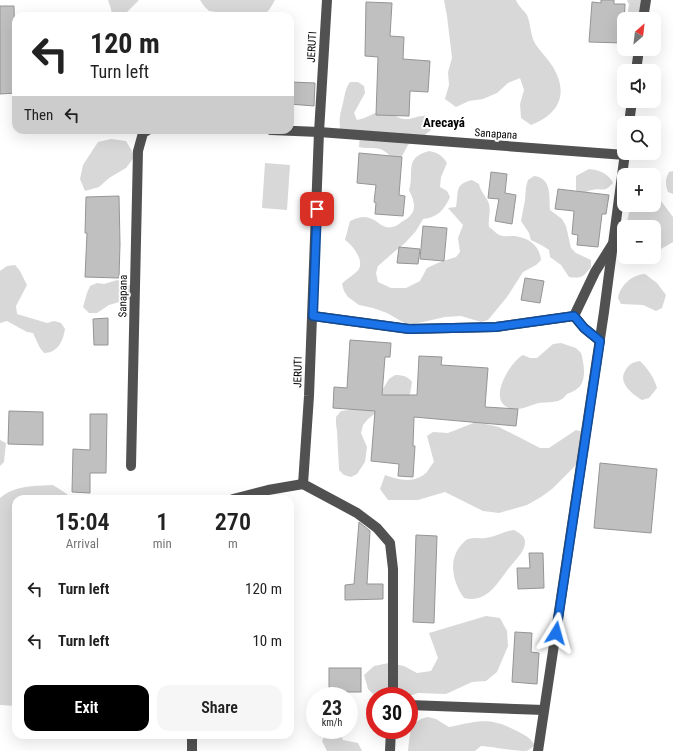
<!DOCTYPE html>
<meta charset="utf-8">
<style>
:root{--surface:#fff;--page:#f6f6f6;--text:#222;--muted:#767676;--accent:#000}
body{margin:0;font-family:"Roboto Condensed",sans-serif;background:var(--page);color:var(--text);height:100vh;display:flex;flex-direction:column;font-size:15px;white-space:nowrap}
*{box-sizing:border-box;margin:0}
p{font-size:13px;color:var(--muted)}
.icon{flex:none;width:22px;height:22px;fill:none;stroke:currentColor;stroke-width:2;stroke-linecap:round;stroke-linejoin:round}
.map{position:relative;flex:1;overflow:hidden}
.details{position:absolute;left:12px;top:495px;width:282px;height:244px;display:flex;flex-direction:column;background:var(--surface);border-radius:12px;box-shadow:0 4px 16px #0002}
.details>*{flex:none}
.hud{position:absolute;left:12px;top:12px;width:282px;height:122px;border-radius:12px;box-shadow:0 4px 16px #0002;background:#fff;color:var(--text);overflow:hidden}
.needle{width:26px;rotate:28deg}
.buttons{position:absolute;left:617px;top:12px;display:grid;gap:8px}
.buttons a{display:grid;place-items:center;width:44px;height:44px;border-radius:8px;background:var(--surface);box-shadow:0 4px 16px #0002;font-size:20px}
.speed{position:absolute;left:306px;top:687px;display:flex;gap:8px;font-size:20px;font-weight:700;text-align:center}
.speed>*{display:grid;place-content:center;width:52px;height:52px;border-radius:50%;background:var(--surface);box-shadow:0 4px 16px #0002;line-height:1}
.speed small{font-size:10px;font-weight:400}
.speed .limit{border:6px solid #d22;background:#fff;color:#111}
.pin{position:absolute;display:grid;place-items:center;width:34px;height:34px;color:#fff;margin:-17px;border-radius:8px;box-shadow:0 2px 6px #0006}
.me{position:absolute;width:44px;margin:-22px;rotate:8deg;stroke-linejoin:round;filter:drop-shadow(0 0 3px #0008)}
.turn{display:flex;align-items:center;gap:14px;height:84px;padding:0 12px;font-size:18px}
.turn .icon{width:52px;height:52px;stroke-width:2.5}
.turn b{display:block;font-size:28px;line-height:34px}
.then{display:flex;align-items:center;height:38px;padding:0 12px;background:#0003;gap:8px;font-size:15px}
.eta{display:flex;justify-content:space-evenly;align-items:center;height:68px;text-align:center}
.eta b{font-size:24px;font-weight:600;line-height:28px}
.action{display:flex;gap:8px;margin-top:auto;padding:8px 12px}
.action a{flex:1;height:46px;border-radius:12px;background:var(--accent);color:#fff;font-size:16px;font-weight:600;line-height:46px;text-align:center}
.action a+a{background:var(--page);color:var(--text)}
ul{padding:0;list-style:none}
li{display:flex;align-items:center;gap:12px;height:52px;padding:0 12px}
li div{flex:1}
li b{display:block;font-size:15px}
li em{font-style:normal}
.map>svg:first-child{display:block}
</style>
<div class="map">
<svg width="673" height="751" viewBox="0 0 673 751">
<rect width="100%" height="100%" fill="#fff"/>
<g fill="#d8d8d8">
<path d="M108 0H139L124 15 112 16 111 9Z"/>
<path d="M200 0H275C267 15 265 16 249 16L250 13 244 15H237L209 11 204 6Z"/>
<path d="M444 0H516C518 6 524 10 527 15 531 24 530 36 536 45 541 52 548 59 553 67 569 94 559 114 531 125L521 118 520 104 524 90 520 78 508 83 497 93 483 99 469 101 456 107 445 99 449 85 448 72 452 58 447 16Z"/>
<path d="M627 0H648L646 19H627L629 4Z"/>
<path d="M350 82H358L364 86 365 93 354 113 357 120C365 119 376 111 384 111 391 112 398 119 405 119 413 120 417 115 427 116L431 122V130L420 139 413 141 408 145 401 158C388 158 389 152 380 149 373 147 366 149 359 147L360 133 340 129C339 117 340 115 343 103 345 95 345 89 350 82Z"/>
<path d="M111 139 126 141 135 156 126 168 109 178 99 187 85 191 80 179 83 165 98 142Z"/>
<path d="M429 151C438 153 442 155 447 163L441 177 440 187 447 191 450 197C445 209 437 218 423 219L416 231 405 243 394 252 378 266 376 273 378 282 391 288H406L420 281 427 268 440 262 456 257 460 252 458 238 463 225 448 208 456 207C459 192 454 184 472 180L479 184C481 193 487 197 489 204 491 211 488 219 489 227 492 229 496 233 499 235 504 237 510 236 515 236 529 238 540 246 541 260L536 265 523 272 507 297 493 314 488 320 481 322 461 316 445 317 414 324H406L387 313 373 308 359 305 348 297 344 291 342 284C347 278 356 274 359 269 364 259 352 245 345 240L350 221C375 208 378 231 392 227 396 227 400 223 403 221 417 213 416 204 409 190 415 172 403 158 429 151Z"/>
<path d="M265 163 290 165 287 210 262 208Z"/>
<path d="M589 169C600 170 609 174 613 183 603 194 603 187 592 190 588 190 584 194 580 196L576 190V176Z"/>
<path d="M673 171V194L668 192C665 184 665 179 669 172Z"/>
<path d="M534 176C552 178 549 196 550 210L562 219 566 226 571 248 576 253 591 260V267C584 276 582 279 569 277L561 265 550 257 549 250 543 246 531 240 529 233 521 221 525 200 526 187 528 180Z"/>
<path d="M654 196 661 201 673 217V242L654 253V227H626L629 213 634 205H654Z"/>
<path d="M15 265 20 271 27 285 16 306 17 314 47 323 54 321 61 323 65 329C63 341 58 353 44 353L40 348 33 333 27 332 7 321 0 323V271L7 266Z"/>
<path d="M645 274 657 283 666 295 662 308 656 311 643 305 621 304 618 298C620 286 631 275 645 274Z"/>
<path d="M117 280 130 285V299L109 305 97 313H89L83 307 87 293 90 286 97 283 104 284Z"/>
<path d="M561 343 576 348 581 353C584 363 587 381 578 388 575 391 571 392 567 394 565 396 563 399 560 400 554 403 545 402 539 403 529 405 519 412 509 408 487 400 510 362 523 355L530 358H537L553 344Z"/>
<path d="M640 361C648 369 654 377 657 388L649 398 642 400C632 394 618 383 625 371 629 364 633 362 640 361Z"/>
<path d="M395 375C402 375 408 376 412 382L410 394 405 399 385 406 368 419 363 425 361 433 367 447 365 462 357 474 351 477 344 475 339 470 337 431 336 424V417L341 411 357 409 381 392 389 379Z"/>
<path d="M476 422 499 427 540 448H549L576 430 584 432 590 447 587 454 552 489 541 497 527 505 499 513 483 511 445 492 418 500H388L380 489 385 475C398 480 415 484 427 472 429 469 431 465 434 462L427 436 433 432 448 433Z"/>
<path d="M0 440 6 443 4 462 0 466Z"/>
<path d="M53 485 67 494V499H16V706L0 705V498C15 485 34 486 53 485Z"/>
<path d="M514 530C525 536 528 540 522 552 517 559 511 565 506 572 495 587 485 603 464 598 452 581 447 558 464 542 470 536 477 539 485 538 495 537 504 531 514 530Z"/>
<path d="M486 616 500 618 507 631 508 646 497 672 486 681 472 682 446 694 418 693 409 696H375L368 689 364 675 374 666 389 663 404 666 417 673 431 671 438 658 429 633Z"/>
<path d="M428 717 436 719 449 727C480 721 489 716 519 732 526 736 531 738 535 746 532 747 529 750 526 751 514 751 494 747 481 746L475 751H408C410 735 409 720 428 717Z"/>
<path d="M329 730H339L343 740 358 743 362 751H327L322 741 325 735Z"/>
</g>
<g fill="#c0c0c0" stroke="#959595">
<path d="M601 0H614V4H625L623 43 589 42 592 2 601 3Z"/>
<path d="M366 2 392 3 390 36 404 37 403 59 430 61 428 92 410 91 409 116 376 115 378 57 365 56Z"/>
<path d="M0 6H14L16 93 0 94Z"/>
<path d="M290 82 315 83 314 106 290 104Z"/>
<path d="M359 153 402 157 399 195 405 196 403 216 375 214 376 203 374 202 376 185 357 183Z"/>
<path d="M491 172 507 174 505 193 516 195 512 224 495 221 499 199 488 198Z"/>
<path d="M558 189 609 195 606 214H602L598 247 577 245 578 235 572 234 574 211 555 209Z"/>
<path d="M119 196 120 244 119 278 85 277 87 233H85L86 197Z"/>
<path d="M423 226 447 228 444 261 420 259Z"/>
<path d="M399 247 420 249 418 264 397 263Z"/>
<path d="M525 278 544 281 540 303 521 300Z"/>
<path d="M108 318V345H94L93 319Z"/>
<path d="M350 340 391 343 390 357H385L382 395H417L419 356 442 357 441 365 488 368 485 407 518 409 516 426 414 417 413 446H415L413 477 398 476 399 464 371 461 375 411 333 408 334 387 347 388Z"/>
<path d="M9 411 43 412V445L8 444Z"/>
<path d="M90 414H107L106 473H90V493L72 492 73 449 90 450Z"/>
<path d="M600 463 657 469 651 533 594 528Z"/>
<path d="M359 522 370 531 367 584H383V599L345 600V585L354 584Z"/>
<path d="M416 535 437 536 434 623 413 622Z"/>
<path d="M529 553H543L544 588 518 589 517 568H530Z"/>
<path d="M515 632 532 633 531 652 539 653 537 684 512 682Z"/>
<rect x="329" y="668" width="32" height="24"/>
</g>
<g fill="none" stroke-linecap="round" stroke-linejoin="round">
<g stroke="#515151" stroke-width="10">
<path d="M327 0 319 132 309 396 303 484 357 513 377 528 390 543 393 569V696"/>
<path d="M643 19 646 0"/>
<path d="M636 71 639 49"/>
<path d="M629 123 632 101"/>
<path d="M271 130 319 132 625 155"/>
<path d="M313 316 409 329 496 327 574 316 595 272 612 245"/>
<path d="M574 316 584 328 600 341"/>
<path d="M131 466 138 151 143 133 148 130"/>
<path d="M233 499 268 490 303 484"/>
<path d="M409 705 544 710"/>
<path d="M192 735V751"/>
<path d="M390 751 391 730"/>
<path d="M538 751 604 312 625 153"/>
</g>
</g>
<g fill="none" stroke-linecap="round" stroke-linejoin="round">
<g stroke="#114b97" stroke-width="10">
<path id="route" d="M317 209 313 316 409 329 496 327 574 316 584 328 600 341 556 633"/>
</g>
<use href="#route" stroke="#1a73e8" stroke-width="7"/>
</g>
<g text-anchor="middle" dominant-baseline="central" stroke-width="4" stroke-linejoin="round" paint-order="stroke">
<g font-size="11" fill="#000" stroke="#fff">
<text transform="translate(312 47) rotate(-87)">JERUTI</text>
<text transform="translate(496 134) rotate(4)">Sanapana</text>
<text transform="translate(123 296) rotate(-89)">Sanapana</text>
<text transform="translate(298 372) rotate(-89)">JERUTI</text>
</g>
<g font-size="13" font-weight="bold" fill="#000" stroke="#fff">
<text x="444" y="122">Arecayá</text>
</g>
</g>
</svg>
<div class="buttons">
<a><svg class="needle" viewBox="-14 -14 28 28"><path d="M0-13l5 13h-10z" fill="#e53935"/><path d="M0 13l5-13h-10z" fill="#767676"/></svg></a>
<a><svg class="icon" aria-label="sound" viewBox="0 0 24 24"><path d="M4 9h4l5-4v14l-5-4H4zM17 9q2 3 0 6"/></svg></a>
<a><svg class="icon" aria-label="search" viewBox="0 0 24 24"><circle cx="10" cy="10" r="6"/><path d="M15 15l6 6"/></svg></a>
<a>+</a>
<a>−</a>
</div>
<div class="speed"><div>23<small>km/h</small></div><div class="limit">30</div></div>
<div class="pin" style="left:317px;top:209px;background:#d93025"><svg class="icon" aria-label="arrive" viewBox="0 0 24 24"><path d="M6 21V4h12l-3 4 3 4H6"/></svg></div>
<svg class="me" style="left:556px;top:633px" viewBox="-20 -20 40 40"><path d="M0-17L14 15 0 8-14 15z" fill="#1a73e8" stroke="#fff" stroke-width="4"/></svg>
<div class="hud">
<div class="turn"><svg class="icon" aria-label="left" viewBox="0 0 24 24"><path d="M17 20v-9H6M10 6l-5 5 5 5"/></svg><div><b>120 m</b>Turn left</div></div>
<div class="then">Then<svg class="icon" aria-label="left" viewBox="0 0 24 24"><path d="M17 20v-9H6M10 6l-5 5 5 5"/></svg></div>
</div>
<section class="details">
<div class="eta">
<div><b>15:04</b><p>Arrival</p></div>
<div><b>1</b><p>min</p></div>
<div><b>270</b><p>m</p></div>
</div>
<ul>
<li><svg class="icon" aria-label="left" viewBox="0 0 24 24"><path d="M17 20v-9H6M10 6l-5 5 5 5"/></svg><div><b>Turn left</b></div><em>120 m</em></li>
<li><svg class="icon" aria-label="left" viewBox="0 0 24 24"><path d="M17 20v-9H6M10 6l-5 5 5 5"/></svg><div><b>Turn left</b></div><em>10 m</em></li>
</ul>
<div class="action"><a>Exit</a><a>Share</a></div>
</section>
</div>
